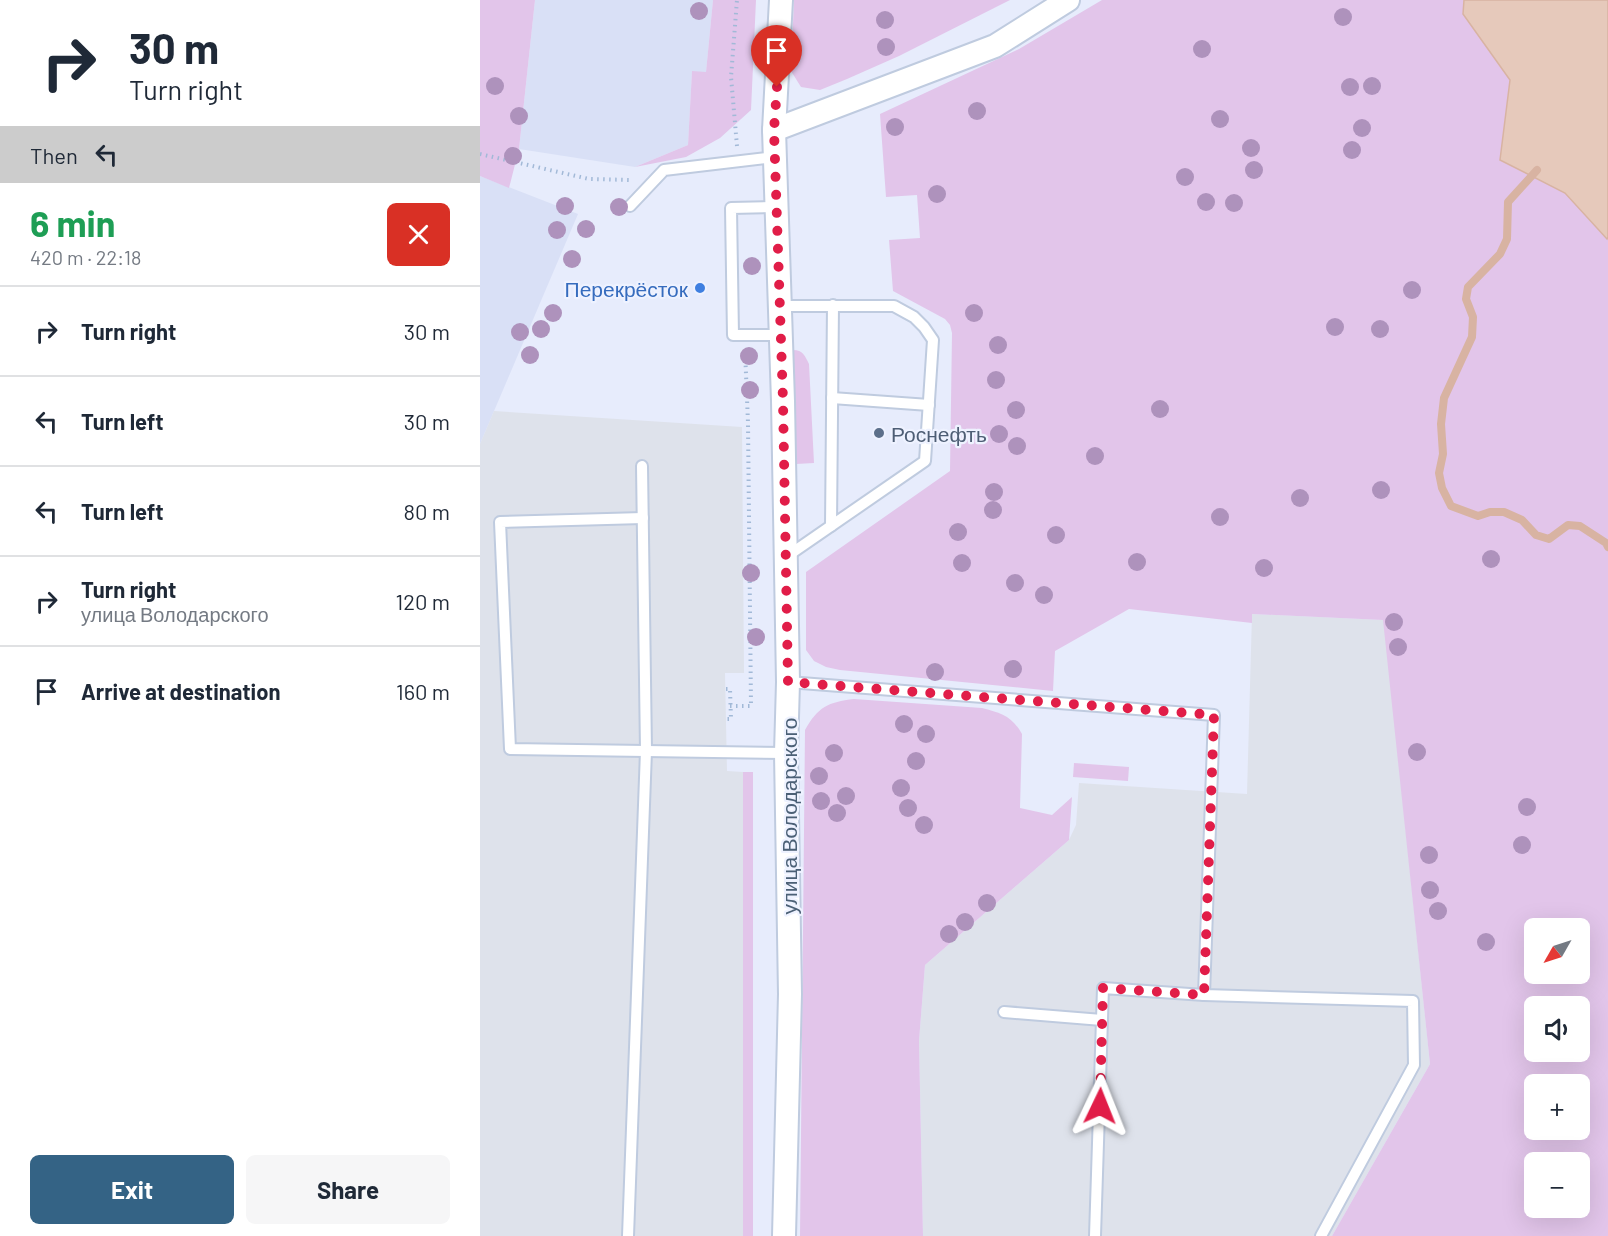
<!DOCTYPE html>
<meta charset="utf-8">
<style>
:root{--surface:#fff;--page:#f6f6f7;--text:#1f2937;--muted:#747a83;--line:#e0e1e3;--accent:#346385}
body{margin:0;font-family:Barlow,sans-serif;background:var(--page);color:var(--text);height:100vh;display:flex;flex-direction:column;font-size:22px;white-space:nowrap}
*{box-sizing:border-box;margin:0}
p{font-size:20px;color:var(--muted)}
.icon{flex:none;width:33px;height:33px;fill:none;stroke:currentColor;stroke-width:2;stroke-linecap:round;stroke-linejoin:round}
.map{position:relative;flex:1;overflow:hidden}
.drawer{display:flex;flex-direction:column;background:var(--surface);width:480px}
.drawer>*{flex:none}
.guide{background:#fff;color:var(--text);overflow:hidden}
.needle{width:39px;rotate:231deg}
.buttons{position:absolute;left:1044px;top:918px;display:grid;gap:12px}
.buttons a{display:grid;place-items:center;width:66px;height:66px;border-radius:9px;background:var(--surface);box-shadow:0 6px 24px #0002;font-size:30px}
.pin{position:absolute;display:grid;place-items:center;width:51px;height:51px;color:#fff;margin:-62px -26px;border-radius:50% 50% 50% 0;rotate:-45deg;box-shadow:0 0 6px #0007}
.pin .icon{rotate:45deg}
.me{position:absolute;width:66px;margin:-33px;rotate:2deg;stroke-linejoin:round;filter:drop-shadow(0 0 4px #0008)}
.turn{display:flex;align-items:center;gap:21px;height:126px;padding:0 30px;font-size:27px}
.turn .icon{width:78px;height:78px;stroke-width:2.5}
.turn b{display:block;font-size:42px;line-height:51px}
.then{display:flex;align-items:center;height:57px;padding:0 30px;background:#0003;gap:12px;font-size:22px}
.round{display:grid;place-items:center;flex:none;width:63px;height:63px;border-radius:9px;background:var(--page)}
.headline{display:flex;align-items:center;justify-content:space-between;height:102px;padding:0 30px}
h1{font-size:36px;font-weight:700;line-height:45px;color:#1e9e55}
.primary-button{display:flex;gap:12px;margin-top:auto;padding:12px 30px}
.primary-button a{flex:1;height:69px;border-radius:9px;background:var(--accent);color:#fff;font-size:24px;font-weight:700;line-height:69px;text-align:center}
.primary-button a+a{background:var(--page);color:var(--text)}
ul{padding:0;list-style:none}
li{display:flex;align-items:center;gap:18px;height:90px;padding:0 30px;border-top:2px solid var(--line)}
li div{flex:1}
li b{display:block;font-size:22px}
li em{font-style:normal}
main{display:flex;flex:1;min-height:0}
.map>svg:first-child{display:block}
</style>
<main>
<section class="drawer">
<div class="guide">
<div class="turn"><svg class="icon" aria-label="right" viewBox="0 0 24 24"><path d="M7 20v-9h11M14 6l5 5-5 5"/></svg><div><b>30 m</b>Turn right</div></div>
<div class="then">Then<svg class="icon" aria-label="left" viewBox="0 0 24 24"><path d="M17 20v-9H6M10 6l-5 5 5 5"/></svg></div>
</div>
<div class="headline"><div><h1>6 min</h1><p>420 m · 22:18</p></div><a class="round" style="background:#d93025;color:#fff"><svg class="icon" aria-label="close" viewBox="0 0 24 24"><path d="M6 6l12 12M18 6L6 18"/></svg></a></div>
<ul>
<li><svg class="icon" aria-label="right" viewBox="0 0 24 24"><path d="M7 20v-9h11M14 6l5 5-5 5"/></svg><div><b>Turn right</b></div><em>30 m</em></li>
<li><svg class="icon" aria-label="left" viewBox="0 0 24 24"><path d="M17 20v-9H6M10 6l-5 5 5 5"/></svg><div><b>Turn left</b></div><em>30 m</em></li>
<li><svg class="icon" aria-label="left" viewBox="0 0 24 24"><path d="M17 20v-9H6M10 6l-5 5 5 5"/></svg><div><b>Turn left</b></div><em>80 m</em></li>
<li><svg class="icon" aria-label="right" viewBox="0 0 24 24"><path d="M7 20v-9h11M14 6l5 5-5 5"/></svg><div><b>Turn right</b><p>улица Володарского</p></div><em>120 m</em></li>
<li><svg class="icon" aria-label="arrive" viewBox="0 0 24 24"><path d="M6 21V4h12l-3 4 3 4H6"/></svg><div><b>Arrive at destination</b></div><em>160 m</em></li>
</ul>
<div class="primary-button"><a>Exit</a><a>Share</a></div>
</section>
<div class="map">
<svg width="1128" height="1236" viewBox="0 0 1128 1236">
<rect width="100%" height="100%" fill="#e7ecfc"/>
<g fill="#d9e0f6">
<path d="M55 0H233L226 72H212L208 145 155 167 39 149Z"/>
<path d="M0 176 98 214 0 444Z"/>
</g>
<g fill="#dee2eb">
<path d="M14 411 262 427 264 673H245L247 771 263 772V1236H0V444Z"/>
<path d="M772 614 904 620 950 1064 852 1236H443L439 1041 445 965 589 840 596 825 599 783 767 794Z"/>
</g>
<g fill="#e2c5ea" fill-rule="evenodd">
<path d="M0 0H55L39 149 29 188 0 176Z"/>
<path d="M233 0H276L271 110 240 138 206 157 155 167 208 145 212 71 226 72Z"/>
<path d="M314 0H530L419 56 367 79 340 90 321 87 311 71Z"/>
<path d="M622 0H984L983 14 1030 80 1020 160 1085 193 1126 238 1128 237V1236H852L950 1064 903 620 772 614V623L649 609 575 651 573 691 360 670 346 667 334 661 326 650V572L470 471 472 333 470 325 465 319 413 291 409 240 440 238 437 195 406 197 400 114 539 49ZM1054 928H1100V974H1054ZM1054 1006H1100V1052H1054ZM1054 1084H1100V1130H1054ZM1054 1162H1100V1208H1054Z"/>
<path d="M313 350C323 350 325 356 329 364L334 463 316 464Z"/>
<path d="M374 699 502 708C521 713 532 716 542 734L540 808 572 815 592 797 589 840 445 965 439 1041 443 1236H320L325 730C338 707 348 702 374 699Z"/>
<path d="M594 763 649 767 648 781 593 777Z"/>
<rect x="263" y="772" width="10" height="464"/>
</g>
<path fill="#e6c9bb" stroke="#d8b3a2" stroke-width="1.5" d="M984 0H1128V237L1127 239 1085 193 1020 160 1030 80 983 14Z"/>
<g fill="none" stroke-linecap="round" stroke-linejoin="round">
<path stroke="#d8b3a2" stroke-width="8" d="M1057 170 1028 202 1027 239 1020 254 988 287 986 299 993 317 992 337 964 398 961 424 963 454 959 473 962 488 971 506 998 516 1010 512H1024L1042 520 1056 535 1069 539 1088 525 1100 526 1126 543 1128 547"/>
<g stroke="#bfcbdf" stroke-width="14">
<g id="service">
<path d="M150 206 184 170 295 157"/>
<path d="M296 207 251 208 253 335H300"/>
<path d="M299 306H414L434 317 444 327 453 340 445 461 306 557"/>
<path d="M352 398 449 405"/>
<path d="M163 518 20 522 30 749 306 753"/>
<path d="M351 526 353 305"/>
<path d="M308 682 734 715 724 995"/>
<path d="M524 1012 622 1020"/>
<path d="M148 1236 166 751 162 466"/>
<path d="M615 1236 623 988 724 995 933 1001 934 1065 841 1236"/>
</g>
</g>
<g stroke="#bfcbdf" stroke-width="26">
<g id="minor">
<path d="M301 0 294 130 303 401 308 682 306 753 310 994 304 1236"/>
<path d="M294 130 515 46 588 0"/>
</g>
</g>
<g stroke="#a2b9d7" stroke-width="4" stroke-dasharray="1.5 4.5" stroke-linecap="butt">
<path d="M257 146 251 77 257 0"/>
<path d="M0 154 109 179 152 180"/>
<path d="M246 689H250L251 719H246"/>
<path d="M250 706H271L268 423 265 350"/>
</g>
<use href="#service" stroke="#fff" stroke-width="10"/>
<use href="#minor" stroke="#fff" stroke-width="22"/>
</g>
<g fill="#ae92bc">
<circle cx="219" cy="11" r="9"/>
<circle cx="863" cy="17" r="9"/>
<circle cx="405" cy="20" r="9"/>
<circle cx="406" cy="47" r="9"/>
<circle cx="722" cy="49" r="9"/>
<circle cx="15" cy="86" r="9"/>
<circle cx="892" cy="86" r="9"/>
<circle cx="870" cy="87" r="9"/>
<circle cx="497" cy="111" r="9"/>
<circle cx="39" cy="116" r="9"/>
<circle cx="740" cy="119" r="9"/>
<circle cx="415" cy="127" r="9"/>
<circle cx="882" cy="128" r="9"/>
<circle cx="771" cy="148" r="9"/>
<circle cx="872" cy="150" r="9"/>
<circle cx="33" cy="156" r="9"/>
<circle cx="774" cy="170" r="9"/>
<circle cx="705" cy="177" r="9"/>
<circle cx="457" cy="194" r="9"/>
<circle cx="726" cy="202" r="9"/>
<circle cx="754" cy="203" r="9"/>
<circle cx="85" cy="206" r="9"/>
<circle cx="139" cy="207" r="9"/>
<circle cx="106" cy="229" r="9"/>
<circle cx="77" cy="230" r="9"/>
<circle cx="92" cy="259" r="9"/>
<circle cx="272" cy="266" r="9"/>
<circle cx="932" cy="290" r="9"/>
<circle cx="73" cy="313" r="9"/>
<circle cx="494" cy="313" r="9"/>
<circle cx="855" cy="327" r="9"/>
<circle cx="61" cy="329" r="9"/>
<circle cx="900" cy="329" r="9"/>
<circle cx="40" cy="332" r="9"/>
<circle cx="518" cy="345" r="9"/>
<circle cx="50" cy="355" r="9"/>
<circle cx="269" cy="356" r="9"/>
<circle cx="516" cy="380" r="9"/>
<circle cx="270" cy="390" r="9"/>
<circle cx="680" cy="409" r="9"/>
<circle cx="536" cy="410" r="9"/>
<circle cx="519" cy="434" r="9"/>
<circle cx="537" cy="446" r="9"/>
<circle cx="615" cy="456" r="9"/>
<circle cx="901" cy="490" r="9"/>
<circle cx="514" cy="492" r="9"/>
<circle cx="820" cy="498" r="9"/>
<circle cx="513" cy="510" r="9"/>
<circle cx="740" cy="517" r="9"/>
<circle cx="478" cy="532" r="9"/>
<circle cx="576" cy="535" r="9"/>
<circle cx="1011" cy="559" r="9"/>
<circle cx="657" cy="562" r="9"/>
<circle cx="482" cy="563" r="9"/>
<circle cx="784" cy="568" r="9"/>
<circle cx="271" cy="573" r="9"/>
<circle cx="535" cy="583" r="9"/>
<circle cx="564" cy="595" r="9"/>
<circle cx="914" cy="622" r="9"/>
<circle cx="276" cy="637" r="9"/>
<circle cx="918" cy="647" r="9"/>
<circle cx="533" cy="669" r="9"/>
<circle cx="455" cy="672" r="9"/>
<circle cx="424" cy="724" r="9"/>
<circle cx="446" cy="734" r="9"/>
<circle cx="937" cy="752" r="9"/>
<circle cx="354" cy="753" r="9"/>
<circle cx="436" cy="761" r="9"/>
<circle cx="339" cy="776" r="9"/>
<circle cx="421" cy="788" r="9"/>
<circle cx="366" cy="796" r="9"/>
<circle cx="341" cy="801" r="9"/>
<circle cx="1047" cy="807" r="9"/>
<circle cx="428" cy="808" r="9"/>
<circle cx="357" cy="813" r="9"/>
<circle cx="444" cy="825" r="9"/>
<circle cx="1042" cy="845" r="9"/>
<circle cx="949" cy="855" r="9"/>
<circle cx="950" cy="890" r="9"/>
<circle cx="507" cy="903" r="9"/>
<circle cx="958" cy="911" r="9"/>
<circle cx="485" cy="922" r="9"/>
<circle cx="469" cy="934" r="9"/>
<circle cx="1006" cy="942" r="9"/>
</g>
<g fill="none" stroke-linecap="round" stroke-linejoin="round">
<path stroke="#e11d48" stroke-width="10" stroke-dasharray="0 18" d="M297 87 294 130 303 401 308 682 734 715 724 995 623 988 620 1106"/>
</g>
<circle fill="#3f7fe0" stroke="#eef2ff" stroke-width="2" cx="220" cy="288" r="6"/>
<circle fill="#5c6f8a" stroke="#eef2ff" stroke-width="2" cx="399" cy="433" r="6"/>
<g text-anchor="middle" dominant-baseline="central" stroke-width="4.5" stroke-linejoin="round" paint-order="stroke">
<g font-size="21" fill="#366cbe" stroke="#eef2ff" text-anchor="end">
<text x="208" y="288">Перекрёсток</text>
</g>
<g font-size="21" fill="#4e5e75" stroke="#eef2ff" text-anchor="start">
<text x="411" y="433">Роснефть</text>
</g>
<g font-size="21" fill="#4b6076" stroke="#eef2ff">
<text transform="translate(308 816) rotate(-90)">улица Володарского</text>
</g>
</g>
</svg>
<div class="buttons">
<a><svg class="needle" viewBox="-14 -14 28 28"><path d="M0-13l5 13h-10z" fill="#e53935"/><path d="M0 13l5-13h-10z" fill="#747a83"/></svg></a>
<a><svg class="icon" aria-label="sound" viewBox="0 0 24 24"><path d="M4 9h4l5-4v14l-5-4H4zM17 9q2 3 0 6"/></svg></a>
<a>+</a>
<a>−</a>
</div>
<div class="pin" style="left:297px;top:87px;background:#d93025"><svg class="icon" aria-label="arrive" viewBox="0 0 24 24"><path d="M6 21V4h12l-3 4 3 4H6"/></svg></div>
<svg class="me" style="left:620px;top:1106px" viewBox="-20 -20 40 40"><path d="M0-17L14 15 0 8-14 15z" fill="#e11d48" stroke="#fff" stroke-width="4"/></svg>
</div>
</main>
